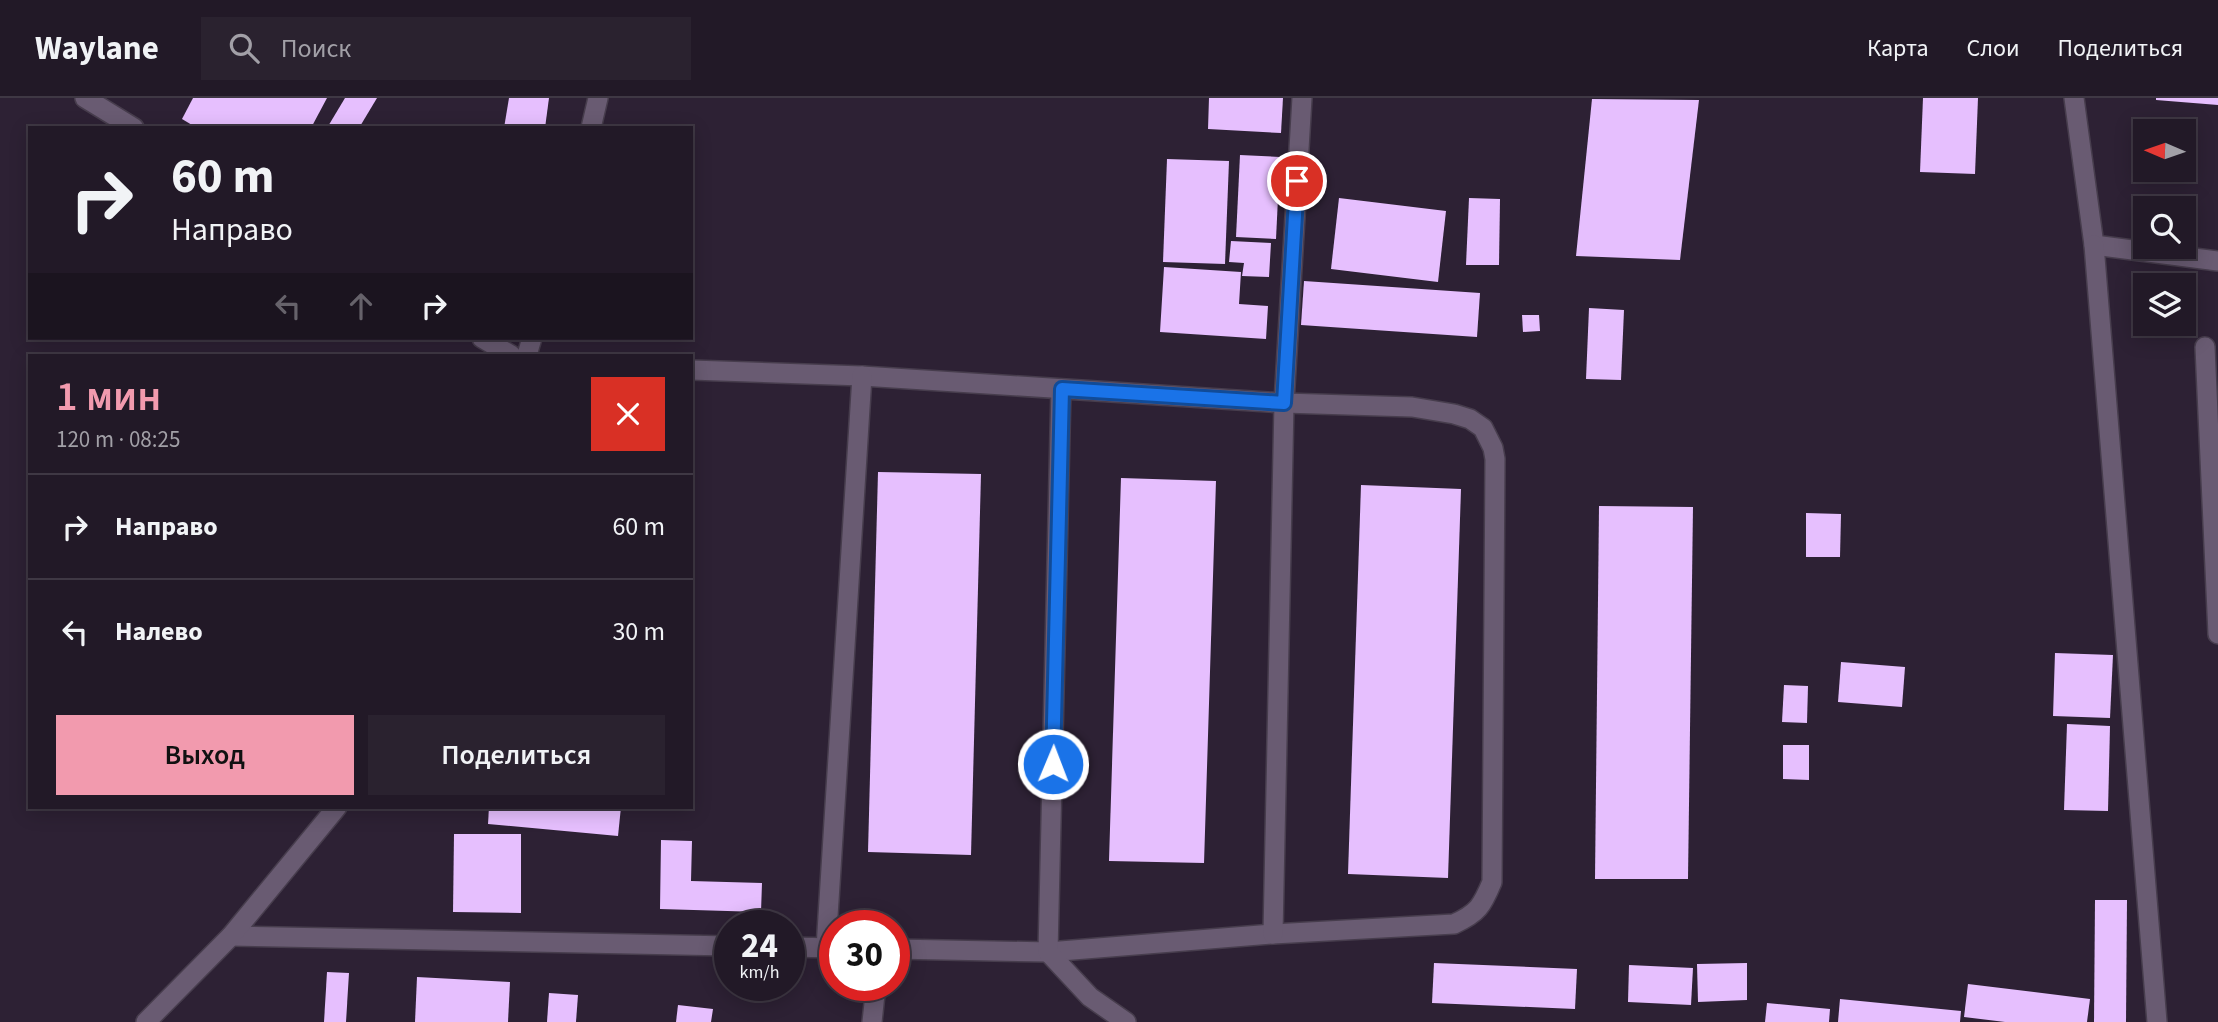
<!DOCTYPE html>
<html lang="ru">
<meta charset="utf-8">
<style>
:root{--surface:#221927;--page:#2a222f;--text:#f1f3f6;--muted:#a2a0a7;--line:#3f3844;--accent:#f29aae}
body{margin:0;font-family:"Source Sans 3",sans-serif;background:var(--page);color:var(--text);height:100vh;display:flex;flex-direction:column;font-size:26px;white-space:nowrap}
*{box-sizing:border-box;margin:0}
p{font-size:23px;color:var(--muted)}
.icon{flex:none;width:38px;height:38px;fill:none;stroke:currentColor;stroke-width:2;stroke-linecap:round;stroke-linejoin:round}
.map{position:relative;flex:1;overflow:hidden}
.details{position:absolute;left:28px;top:256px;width:665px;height:455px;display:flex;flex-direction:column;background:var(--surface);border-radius:0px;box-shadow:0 4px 18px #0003,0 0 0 2px var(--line)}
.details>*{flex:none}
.hud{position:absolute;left:28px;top:28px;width:665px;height:214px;border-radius:0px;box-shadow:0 4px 18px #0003,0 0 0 2px var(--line);background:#221927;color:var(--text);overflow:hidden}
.needle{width:46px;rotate:272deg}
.buttons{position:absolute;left:2133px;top:21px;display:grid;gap:14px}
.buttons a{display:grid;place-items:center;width:63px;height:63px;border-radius:0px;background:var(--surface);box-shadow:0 4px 18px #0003,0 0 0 2px var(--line);font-size:35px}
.speed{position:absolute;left:714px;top:812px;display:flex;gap:14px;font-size:35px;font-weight:700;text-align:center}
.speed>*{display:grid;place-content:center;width:91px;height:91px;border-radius:50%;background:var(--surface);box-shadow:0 4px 18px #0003,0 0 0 2px var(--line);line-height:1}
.speed small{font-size:18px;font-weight:400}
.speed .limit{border:10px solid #d22;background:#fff;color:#111}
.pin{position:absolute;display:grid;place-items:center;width:60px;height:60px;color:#fff;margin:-30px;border:4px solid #fff;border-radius:50%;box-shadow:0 2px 7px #0007}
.me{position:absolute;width:77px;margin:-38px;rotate:1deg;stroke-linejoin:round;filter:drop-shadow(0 0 5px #0008)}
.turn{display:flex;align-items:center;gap:24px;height:147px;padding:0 28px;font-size:32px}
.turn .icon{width:91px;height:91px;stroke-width:2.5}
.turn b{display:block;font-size:49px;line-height:60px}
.lanes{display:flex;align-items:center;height:66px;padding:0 28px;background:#0003;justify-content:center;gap:35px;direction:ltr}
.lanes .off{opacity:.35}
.round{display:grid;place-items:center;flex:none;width:74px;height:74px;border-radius:0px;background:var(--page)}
.headline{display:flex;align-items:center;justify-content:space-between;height:119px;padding:0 28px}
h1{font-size:42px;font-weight:600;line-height:52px;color:var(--accent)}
.button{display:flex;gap:14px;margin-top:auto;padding:14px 28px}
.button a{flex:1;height:80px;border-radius:0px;background:var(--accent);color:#111;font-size:28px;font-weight:600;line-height:80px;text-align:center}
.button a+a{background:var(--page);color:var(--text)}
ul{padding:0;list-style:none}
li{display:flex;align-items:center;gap:21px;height:105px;padding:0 28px;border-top:2px solid var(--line)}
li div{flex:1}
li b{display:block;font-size:26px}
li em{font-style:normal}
header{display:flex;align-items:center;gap:42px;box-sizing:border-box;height:98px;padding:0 35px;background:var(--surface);border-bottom:2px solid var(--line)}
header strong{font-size:33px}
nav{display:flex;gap:38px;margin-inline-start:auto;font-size:24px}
.search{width:490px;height:63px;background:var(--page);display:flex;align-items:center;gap:18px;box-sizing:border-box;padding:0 24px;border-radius:0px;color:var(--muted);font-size:26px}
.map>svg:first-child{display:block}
</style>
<header>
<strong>Waylane</strong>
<div class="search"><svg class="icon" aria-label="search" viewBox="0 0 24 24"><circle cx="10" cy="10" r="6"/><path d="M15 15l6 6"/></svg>Поиск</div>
<nav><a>Карта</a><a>Слои</a><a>Поделиться</a></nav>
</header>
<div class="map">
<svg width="2218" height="924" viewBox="0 0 2218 924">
<rect width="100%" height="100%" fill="#2d2134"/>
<g fill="#e6bffe">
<path d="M193 0H327L311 30H197L182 21Z"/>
<path d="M345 0H377L359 30H327Z"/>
<path d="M509 0H549L545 30H504Z"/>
<path d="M1209 0H1283L1281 35 1208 31Z"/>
<path d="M1923 0H1978L1975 76 1920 74Z"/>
<path d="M2156 0H2218V7L2156 2Z"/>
<path d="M1592 1 1699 2 1680 162 1576 158Z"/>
<path d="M1240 57 1280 59 1276 141 1236 139Z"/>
<path d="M1167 61 1229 63 1225 166 1163 164Z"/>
<path d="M1339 100 1446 113 1438 184 1331 171Z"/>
<path d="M1469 100 1500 101 1499 167H1466Z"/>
<path d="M1231 143 1271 145 1269 179 1242 178 1244 165 1229 164Z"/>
<path d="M1164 169 1241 174 1239 206 1268 208 1266 241 1160 234Z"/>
<path d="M1304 183 1480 195 1477 239 1301 227Z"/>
<path d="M1589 210 1624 212 1621 282 1586 281Z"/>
<path d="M1522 217H1539L1540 233 1523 234Z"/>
<path d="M878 374 981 376 971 757 868 754Z"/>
<path d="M1121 380 1216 383 1204 765 1109 763Z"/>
<path d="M1361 387 1461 391 1448 780 1348 776Z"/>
<path d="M1599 408 1693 409 1688 781H1595Z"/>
<path d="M1806 415 1841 416 1840 459H1806Z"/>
<path d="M2055 555 2113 557 2110 620 2053 618Z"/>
<path d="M1841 564 1905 569 1902 609 1838 604Z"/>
<path d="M1784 587 1808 588 1807 625 1782 624Z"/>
<path d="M2067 626 2110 628 2108 713 2064 712Z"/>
<path d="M1783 647H1809V682L1783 681Z"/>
<path d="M489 709H621L618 738 488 726Z"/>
<path d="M454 736H521V815L453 814Z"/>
<path d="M661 742 692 743 691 783 762 785 761 814 660 811Z"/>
<path d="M2095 802H2127L2126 924H2094Z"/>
<path d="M1434 865 1577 871 1575 911 1432 905Z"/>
<path d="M1747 865V902L1698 904 1697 866Z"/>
<path d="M1629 867 1693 870 1691 907 1628 904Z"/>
<path d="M327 874 349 875 346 924H324Z"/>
<path d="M417 879 510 884 508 924H415Z"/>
<path d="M1968 886 2090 901 2087 924H2005L1964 919Z"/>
<path d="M549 895 578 897 576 924H547Z"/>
<path d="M1840 901 1961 913 1960 924H1838Z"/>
<path d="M1767 905 1830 911 1829 924H1765Z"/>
<path d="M678 907 713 911 711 924H676Z"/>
</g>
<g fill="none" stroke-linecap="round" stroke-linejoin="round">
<g stroke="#473d4d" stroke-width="22">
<g id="minor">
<path d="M85 0 134 30"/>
<path d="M2074 0 2094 147 2218 163"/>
<path d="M2094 147 2157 924"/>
<path d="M482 240 511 257"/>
<path d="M2205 249 2218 536"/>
<path d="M691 272 862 278 1284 305 1412 309 1454 316 1470 321 1483 330 1493 350 1495 361 1492 784C1482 808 1478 815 1454 826L1273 836 1048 854 894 851"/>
<path d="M1061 291 1048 854 1090 899 1126 924"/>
<path d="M1273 836 1284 305 1302 0"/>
<path d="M231 838 730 848"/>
<path d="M789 849 835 850"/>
<path d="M826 850 862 278"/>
<path d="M872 924 876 887"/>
</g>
</g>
<g stroke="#473d4d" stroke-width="22">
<g id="tertiary">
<path d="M591 30 598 0"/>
<path d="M527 257 532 240"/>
<path d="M146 924 231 838 337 709"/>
</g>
</g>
<use href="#minor" stroke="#695b72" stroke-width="19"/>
<use href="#tertiary" stroke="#695b72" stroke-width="19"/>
</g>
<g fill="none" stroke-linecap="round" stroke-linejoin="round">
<g stroke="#114b97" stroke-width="18">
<path id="route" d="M1053 666 1062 291 1284 305 1297 83"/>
</g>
<use href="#route" stroke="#1a73e8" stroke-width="12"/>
</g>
</svg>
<div class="buttons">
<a><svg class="needle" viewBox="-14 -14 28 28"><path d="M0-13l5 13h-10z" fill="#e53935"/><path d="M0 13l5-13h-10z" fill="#a2a0a7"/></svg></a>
<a><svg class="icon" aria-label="search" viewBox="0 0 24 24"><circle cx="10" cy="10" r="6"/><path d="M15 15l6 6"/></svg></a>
<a><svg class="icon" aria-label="layers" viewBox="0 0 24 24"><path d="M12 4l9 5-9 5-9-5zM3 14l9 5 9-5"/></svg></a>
</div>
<div class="speed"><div>24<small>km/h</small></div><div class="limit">30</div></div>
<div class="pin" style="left:1297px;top:83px;background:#d93025"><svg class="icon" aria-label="arrive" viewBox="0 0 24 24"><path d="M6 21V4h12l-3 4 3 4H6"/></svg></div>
<svg class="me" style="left:1053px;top:666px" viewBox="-20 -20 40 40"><circle r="17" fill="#1a73e8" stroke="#fff" stroke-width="3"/><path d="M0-11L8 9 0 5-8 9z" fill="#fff"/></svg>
<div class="hud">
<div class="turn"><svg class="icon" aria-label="right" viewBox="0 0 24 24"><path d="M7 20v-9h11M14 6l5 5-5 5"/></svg><div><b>60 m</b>Направо</div></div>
<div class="lanes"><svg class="icon off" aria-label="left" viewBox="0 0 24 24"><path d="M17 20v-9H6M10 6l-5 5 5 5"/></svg><svg class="icon off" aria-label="ahead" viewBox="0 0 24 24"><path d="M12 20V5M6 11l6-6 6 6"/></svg><svg class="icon" aria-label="right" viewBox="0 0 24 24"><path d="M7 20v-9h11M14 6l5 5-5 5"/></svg></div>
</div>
<section class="details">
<div class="headline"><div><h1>1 мин</h1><p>120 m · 08:25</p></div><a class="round" style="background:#d93025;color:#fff"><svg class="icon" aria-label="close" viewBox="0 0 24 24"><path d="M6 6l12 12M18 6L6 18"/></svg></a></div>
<ul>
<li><svg class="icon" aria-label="right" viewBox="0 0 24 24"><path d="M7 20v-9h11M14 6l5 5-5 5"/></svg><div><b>Направо</b></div><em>60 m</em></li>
<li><svg class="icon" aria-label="left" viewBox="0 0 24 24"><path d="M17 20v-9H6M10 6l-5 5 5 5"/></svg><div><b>Налево</b></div><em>30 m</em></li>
</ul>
<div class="button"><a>Выход</a><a>Поделиться</a></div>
</section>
</div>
